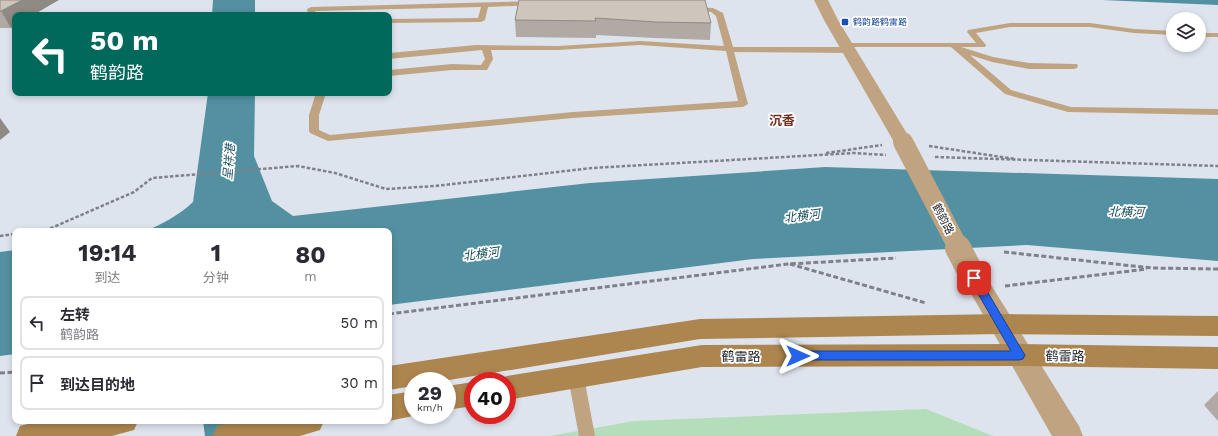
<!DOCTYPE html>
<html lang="zh">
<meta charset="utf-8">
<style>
:root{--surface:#fff;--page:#f2f2f3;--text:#2b2b33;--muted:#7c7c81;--line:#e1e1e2}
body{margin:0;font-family:"Work Sans","Noto Sans SC",sans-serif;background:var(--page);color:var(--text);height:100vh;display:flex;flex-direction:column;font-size:15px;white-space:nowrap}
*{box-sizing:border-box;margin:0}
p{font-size:13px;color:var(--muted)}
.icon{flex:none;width:22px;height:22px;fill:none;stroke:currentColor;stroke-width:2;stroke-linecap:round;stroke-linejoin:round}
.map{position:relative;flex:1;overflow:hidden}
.sheet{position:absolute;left:12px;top:228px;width:380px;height:196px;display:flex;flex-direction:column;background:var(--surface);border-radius:8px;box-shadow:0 2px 6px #0003}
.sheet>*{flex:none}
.hud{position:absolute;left:12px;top:12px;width:380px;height:84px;border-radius:8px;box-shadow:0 2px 6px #0003;background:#00695c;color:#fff;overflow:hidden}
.fabs{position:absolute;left:1166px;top:12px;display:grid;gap:8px}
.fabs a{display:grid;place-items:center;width:40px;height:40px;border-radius:50%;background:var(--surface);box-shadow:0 2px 6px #0003;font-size:20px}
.speed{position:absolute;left:404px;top:372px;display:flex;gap:8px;font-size:20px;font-weight:700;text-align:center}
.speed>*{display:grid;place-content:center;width:52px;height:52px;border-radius:50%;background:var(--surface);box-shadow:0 2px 6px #0003;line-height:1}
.speed small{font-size:10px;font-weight:400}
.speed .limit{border:6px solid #d22;background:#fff;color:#111}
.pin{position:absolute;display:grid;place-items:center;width:34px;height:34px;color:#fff;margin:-17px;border-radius:8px;box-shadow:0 2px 6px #0006}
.me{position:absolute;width:44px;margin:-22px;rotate:90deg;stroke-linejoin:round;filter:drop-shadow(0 0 3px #0008)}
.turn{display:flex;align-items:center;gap:14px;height:84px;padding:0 12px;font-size:18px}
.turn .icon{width:52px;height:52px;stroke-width:2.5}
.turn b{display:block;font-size:28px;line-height:34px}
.eta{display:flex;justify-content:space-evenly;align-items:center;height:68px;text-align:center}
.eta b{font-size:24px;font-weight:700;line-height:28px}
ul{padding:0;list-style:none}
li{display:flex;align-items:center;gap:12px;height:54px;margin:0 8px 6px;padding:0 4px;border:2px solid var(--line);border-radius:8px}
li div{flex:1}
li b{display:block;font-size:15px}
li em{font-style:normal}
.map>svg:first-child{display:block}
</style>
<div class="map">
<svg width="1218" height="436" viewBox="0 0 1218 436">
<rect width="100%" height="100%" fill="#dee4ee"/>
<path fill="#b4deb9" d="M926 409 993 436H550L634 421Z"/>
<g fill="#5390a1">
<path d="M213 0H255V15H212Z"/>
<path d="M1102 0H1218V5Z"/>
<path d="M208 93H255L254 156 272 201 293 216 590 183 825 167 1218 179V261L1027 245 753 259 389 305V231H146C164 223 179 215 193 202Z"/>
<path d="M15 250V354L0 356V252Z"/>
</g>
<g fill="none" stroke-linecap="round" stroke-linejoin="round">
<path fill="#5390a1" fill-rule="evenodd" d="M203 421H257L259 436H205Z"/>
<g stroke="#7d8188" stroke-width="2.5" stroke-dasharray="3.5 2" stroke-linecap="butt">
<path d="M929 146 1015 159"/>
<path d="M826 153 882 145"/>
<path d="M935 157 1218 166"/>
<path d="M34 231 49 229 134 192 152 178 298 166 335 173 386 189 435 186 592 168 854 153 886 155"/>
<path d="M0 236 15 234"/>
</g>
<g stroke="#7d8188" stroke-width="3" stroke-dasharray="5 2.5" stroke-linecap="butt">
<path d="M1004 252 1152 268 1218 269"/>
<path d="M790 264 926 303"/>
<path d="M1005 286 1147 269"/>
<path d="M389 314 788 264 896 258"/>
<path d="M0 373 15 372"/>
</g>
<g fill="#c0a481" fill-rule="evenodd">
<path d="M535 1 539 3 538 5 488 7 485 20 481 22 389 23V19L478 18 481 7 315 11 316 15H308L307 9 311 7Z"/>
<path d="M689 7 713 8 723 13 733 47H847L843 45 844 43H976L967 32 968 30 1010 23H1090L1134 29 1173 31V35L1134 33 1090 27H1010L976 33 986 45 985 47H961L993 57 1029 63 1077 64 1078 66 1077 68 1074 69H1029L992 62 970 55 1011 90 1071 107 1218 109V115L1068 112 1005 94 951 47H847L853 48 854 50 850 53 734 52 748 104 743 107 573 118 328 141 310 133 309 131V115L316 93H326L319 115V130L330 135 573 112 738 101 726 51 640 45 558 50H491L493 59 487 70H452L389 76V70L452 64 481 65 485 59 482 50 389 59V53L476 45 558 46 640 41 724 46 716 16 711 12 689 11Z"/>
<rect x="1199" y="33" width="19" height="4"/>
<path d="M576 371 581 372 584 377 595 436H579L568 377 571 372Z"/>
</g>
<g fill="#c0a481" fill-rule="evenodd">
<path d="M814 0H828L838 20 912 142 910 146 903 148 896 146 894 142 824 20Z"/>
<path d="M968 259 976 261 1079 426 1083 436H1052L956 267 960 261Z"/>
</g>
<g fill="#ad854e" fill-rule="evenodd">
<path d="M1002 314 1218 316V336L1002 334 700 339 443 381H413V386L389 390V366L700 319Z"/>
<path d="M1019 344 1218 347V369L1019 366 702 367 507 400V381H496L507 376 702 345Z"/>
<path d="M473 382V406L447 410V386Z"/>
<path d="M413 391V415H418L389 421V395Z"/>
<path d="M39 421H138L134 430 112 436H16L20 426Z"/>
<path d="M235 421H324L320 430 300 436H213L217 426Z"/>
</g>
<path stroke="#c0a481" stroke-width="20" d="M903 142 959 249"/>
<path stroke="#c0a481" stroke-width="26" d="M958 248 968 267"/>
</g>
<g fill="#b1a9a3">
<path d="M0 0 11 28H0Z"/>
<path d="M519 0 711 23 710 40 655 38 596 35V38L516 37 515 20Z"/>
<path d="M1218 391V421L1204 405Z"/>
</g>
<g fill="#908a84">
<path d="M22 0H59L33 15H15V26L11 28 1 11Z"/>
<path d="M0 118 10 132 0 140Z"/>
</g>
<g fill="#cec5bd" stroke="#908a84">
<path d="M0 0H22L1 11H0Z"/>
<path d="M519 0H705L711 23 656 22 595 18 596 21 515 20Z"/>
</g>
<path fill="#2563eb" stroke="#184099" d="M974 275 978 276 1023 352 1025 355 1023 359 1019 360H798L793 359 792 356 793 353 798 351H1011L969 278 971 276Z"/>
<rect fill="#1a4fb4" stroke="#fff" stroke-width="1.5" x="841" y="18" width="8" height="8" rx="2"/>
<g text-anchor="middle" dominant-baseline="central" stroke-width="3.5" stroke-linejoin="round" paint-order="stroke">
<g font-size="9" fill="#164399" stroke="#fff" text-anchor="start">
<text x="853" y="22">鹤韵路鹤雷路</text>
</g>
<g font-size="11" fill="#222528" stroke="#fff">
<text transform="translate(943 219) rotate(63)">鹤韵路</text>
</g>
<g font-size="12" font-style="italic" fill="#154b58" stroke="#fff">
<text transform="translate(229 162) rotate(-85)">呈祥港</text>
<text transform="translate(1126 212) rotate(1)">北横河</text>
<text transform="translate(802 216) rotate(-7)">北横河</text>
<text transform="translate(481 254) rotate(-7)">北横河</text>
</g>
<g font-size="13" font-weight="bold" fill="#742f23" stroke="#fff">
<text x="782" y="120">沉香</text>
</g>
<g font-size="13" fill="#222528" stroke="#fff">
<text x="741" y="356">鹤雷路</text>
<text transform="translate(1065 356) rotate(1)">鹤雷路</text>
</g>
</g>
</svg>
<div class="fabs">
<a><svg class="icon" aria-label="layers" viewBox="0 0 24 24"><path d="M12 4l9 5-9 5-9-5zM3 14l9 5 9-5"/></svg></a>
</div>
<div class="speed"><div>29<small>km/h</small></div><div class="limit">40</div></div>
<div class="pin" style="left:974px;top:278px;background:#d93025"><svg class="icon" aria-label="arrive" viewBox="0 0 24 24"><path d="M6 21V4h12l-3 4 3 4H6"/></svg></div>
<svg class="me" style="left:798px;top:356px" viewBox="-20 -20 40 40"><path d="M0-17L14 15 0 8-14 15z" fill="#2563eb" stroke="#fff" stroke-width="4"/></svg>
<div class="hud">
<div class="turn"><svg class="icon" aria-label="left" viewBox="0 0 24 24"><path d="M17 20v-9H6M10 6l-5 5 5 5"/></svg><div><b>50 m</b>鹤韵路</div></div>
</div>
<section class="sheet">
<div class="eta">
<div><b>19:14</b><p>到达</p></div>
<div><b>1</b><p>分钟</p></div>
<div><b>80</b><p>m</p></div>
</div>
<ul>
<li><svg class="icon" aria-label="left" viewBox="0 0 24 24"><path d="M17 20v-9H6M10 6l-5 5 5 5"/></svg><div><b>左转</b><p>鹤韵路</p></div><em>50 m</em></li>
<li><svg class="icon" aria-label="arrive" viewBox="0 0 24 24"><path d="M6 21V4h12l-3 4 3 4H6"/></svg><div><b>到达目的地</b></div><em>30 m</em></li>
</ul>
</section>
</div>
